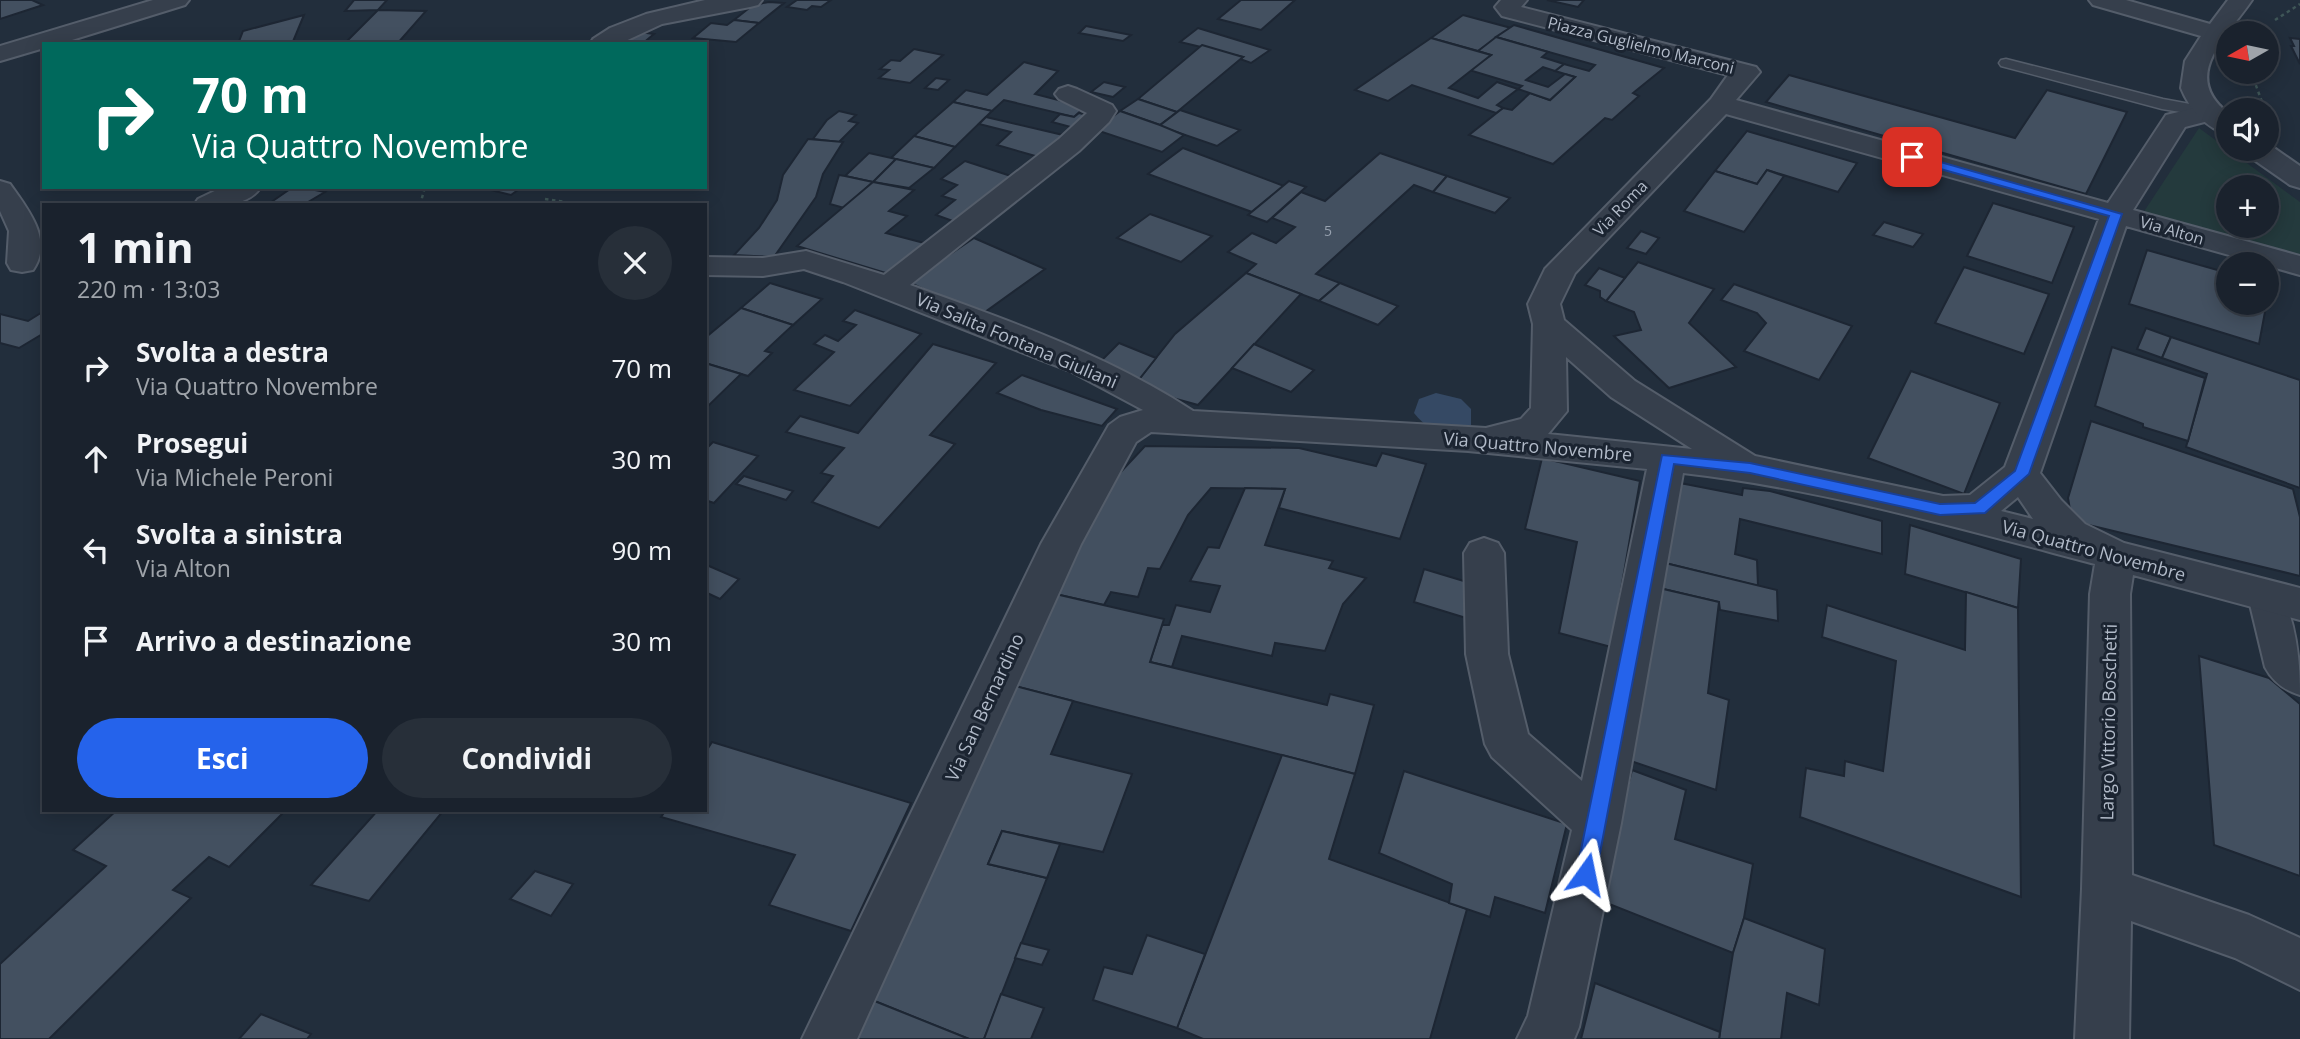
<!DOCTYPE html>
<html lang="it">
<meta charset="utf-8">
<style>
:root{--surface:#1a222d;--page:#272f39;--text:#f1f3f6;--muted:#9fa4aa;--line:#383f49;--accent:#2563eb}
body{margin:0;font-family:"Open Sans",sans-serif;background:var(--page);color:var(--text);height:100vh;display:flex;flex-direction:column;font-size:26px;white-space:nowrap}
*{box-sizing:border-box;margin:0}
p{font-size:23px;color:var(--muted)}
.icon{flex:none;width:38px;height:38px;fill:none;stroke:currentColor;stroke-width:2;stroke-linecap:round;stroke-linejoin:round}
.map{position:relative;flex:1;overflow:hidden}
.panel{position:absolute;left:42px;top:203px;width:665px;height:609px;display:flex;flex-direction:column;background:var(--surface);border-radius:0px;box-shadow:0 4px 18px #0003,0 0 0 2px var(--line)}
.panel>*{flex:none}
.guide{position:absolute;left:42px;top:42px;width:665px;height:147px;border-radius:0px;box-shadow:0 4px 18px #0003,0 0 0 2px var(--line);background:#00695c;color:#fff;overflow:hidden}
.needle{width:46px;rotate:261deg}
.buttons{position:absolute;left:2216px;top:21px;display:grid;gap:14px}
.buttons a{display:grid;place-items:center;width:63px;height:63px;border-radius:50%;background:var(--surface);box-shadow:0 4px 18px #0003,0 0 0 2px var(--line);font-size:35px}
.pin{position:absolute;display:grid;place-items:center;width:60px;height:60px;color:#fff;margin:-30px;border-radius:14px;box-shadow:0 4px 10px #0006}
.me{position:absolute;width:77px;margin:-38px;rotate:12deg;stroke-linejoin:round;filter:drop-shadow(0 0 5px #0008)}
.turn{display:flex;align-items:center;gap:24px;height:147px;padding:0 35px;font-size:32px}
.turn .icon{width:91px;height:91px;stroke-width:2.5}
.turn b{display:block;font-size:49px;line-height:60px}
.round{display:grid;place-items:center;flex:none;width:74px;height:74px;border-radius:37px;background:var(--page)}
.head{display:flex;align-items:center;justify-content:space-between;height:119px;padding:0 35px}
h1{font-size:42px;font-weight:700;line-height:52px}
.cta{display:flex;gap:14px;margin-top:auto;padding:14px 35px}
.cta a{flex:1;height:80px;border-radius:42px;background:var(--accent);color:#fff;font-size:28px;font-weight:700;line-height:80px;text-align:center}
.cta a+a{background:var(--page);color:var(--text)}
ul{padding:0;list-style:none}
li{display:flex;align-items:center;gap:21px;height:91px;padding:0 35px}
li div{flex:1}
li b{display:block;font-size:26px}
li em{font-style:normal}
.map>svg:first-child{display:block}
</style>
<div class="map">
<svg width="2300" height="1039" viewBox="0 0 2300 1039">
<rect width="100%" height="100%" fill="#222e3c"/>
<path fill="#243a3d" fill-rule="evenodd" d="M2199 128 2300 202V256L2143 213ZM2228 187H2266V226H2228Z"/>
<path fill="#354964" d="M1436 393 1461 399 1471 409V425C1445 434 1433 436 1414 413L1419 399Z"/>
<g fill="#435060" stroke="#1d2633" stroke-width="2">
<path d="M0 0H32L43 5 0 19Z"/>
<path d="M354 0H387L378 10 345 11Z"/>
<path d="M797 0H831L821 7 812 6 807 10 787 7Z"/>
<path d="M1241 0H1295L1261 30 1218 19Z"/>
<path d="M1547 0H1584L1578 7Z"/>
<path d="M769 2 784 3 759 23 734 20 753 5Z"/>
<path d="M378 10 426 11 397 44H344Z"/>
<path d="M304 15 292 44H238L243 31Z"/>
<path d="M1463 15 1511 28 1478 51 1431 38Z"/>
<path d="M734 20 759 23 736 42 693 38 711 23 727 25Z"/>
<path d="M1514 25 1664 68 1633 93 1639 96 1612 120 1605 118 1553 164 1469 135 1503 108 1512 110 1530 93 1550 100 1575 77 1555 71 1564 64 1589 71 1595 65 1496 37Z"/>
<path d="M1086 26 1131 35 1123 41 1079 33Z"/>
<path d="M1198 28 1270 50 1251 63 1240 59 1243 57 1180 42Z"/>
<path d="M632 31 654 34 642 44H614Z"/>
<path d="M1496 37 1548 52 1542 57 1564 64 1555 71 1543 67 1526 80 1548 87 1565 74 1575 77 1550 100 1518 89 1522 86 1469 70 1491 55 1478 51Z"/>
<path d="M1431 38 1491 55 1449 88 1478 98 1497 82 1518 89 1497 105 1503 108 1496 113 1412 85 1388 101 1355 90Z"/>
<path d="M2290 38 2300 39V64L2291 46H2294Z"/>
<path d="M1202 45 1243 57 1177 112 1138 99Z"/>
<path d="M914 49 943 55 910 83 879 78 889 70 880 69 891 60 900 61Z"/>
<path d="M1024 62 1058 71 1035 94 1085 107 1074 117 1004 100 992 111 953 102 966 90 987 95Z"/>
<path d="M1789 75 2015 138 2047 90 2127 112 2086 194 1766 102Z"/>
<path d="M936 78 949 80 938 90 925 88Z"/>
<path d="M1104 82 1125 87 1113 97 1091 92Z"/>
<path d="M1138 99 1177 112 1160 125 1120 111Z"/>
<path d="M953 102 992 111 955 147 914 136Z"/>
<path d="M1180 110 1240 130 1217 146 1159 126Z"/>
<path d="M839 111 856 115 849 121 858 123 839 142 813 139 827 120Z"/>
<path d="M1120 111 1160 125 1184 135 1162 152 1096 130Z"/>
<path d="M1079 113 1091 116 1078 129 1052 122 1060 114 1074 117Z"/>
<path d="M986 117 1063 135 1046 159 997 145 1011 132 979 124Z"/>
<path d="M1747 131 1857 163 1838 192 1767 170 1757 184 1715 171Z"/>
<path d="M914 136 955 147 934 168 891 158Z"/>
<path d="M808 139 843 142 823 174 816 197 774 257 734 255 759 228 777 200 783 175Z"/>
<path d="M1183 148 1284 186 1252 212 1148 174Z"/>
<path d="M869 153 896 159 873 182 845 176Z"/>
<path d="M1380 153 1447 176 1433 192 1414 185 1316 274 1340 283 1319 301 1246 273 1256 264 1228 252 1252 233 1276 243 1295 227 1272 218 1301 192 1325 201Z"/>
<path d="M896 159 934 168 909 188 873 182Z"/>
<path d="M965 161 1017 178 961 224 936 215 955 200 942 196 957 185 941 179Z"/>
<path d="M1767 170 1784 176 1744 232 1684 211 1715 171 1757 184Z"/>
<path d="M839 175 845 176 873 182 844 208 830 204Z"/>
<path d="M1447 176 1510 198 1495 213 1433 192Z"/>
<path d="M1289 181 1306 187 1267 222 1248 215Z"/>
<path d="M873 182 914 190 889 211 907 216 886 233 928 244 889 274 797 246Z"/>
<path d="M293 187H300L325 192 303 205H267Z"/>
<path d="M479 187H522L511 195Z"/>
<path d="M1993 203 2074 227 2052 283 1967 256Z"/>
<path d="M1150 214 1212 236 1181 262 1117 238Z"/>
<path d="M1884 222 1923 234 1913 247 1873 235Z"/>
<path d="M1641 231 1659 238 1646 254 1627 248Z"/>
<path d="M974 238 1045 269 978 317 909 282Z"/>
<path d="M2147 250 2228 273V303H2266V284L2270 285 2259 344 2129 304Z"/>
<path d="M1638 262 1714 289 1689 323 1736 367 1669 388 1614 336 1641 330 1634 312 1606 301Z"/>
<path d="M1964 267 2049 294 2024 354 1935 323Z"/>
<path d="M1599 268 1625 278 1606 301 1600 297V291L1585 285Z"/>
<path d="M1246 273 1301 294 1198 405 1133 387 1175 334Z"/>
<path d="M770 283 822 299 793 325 741 308Z"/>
<path d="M1340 283 1398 306 1378 325 1319 301Z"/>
<path d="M1734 284 1852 326 1819 380 1744 351 1766 323 1757 313 1721 300Z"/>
<path d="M741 308 793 325 765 351 772 353 748 376 705 363V338Z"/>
<path d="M855 310 921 334 850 406 794 390 834 352 814 344 825 335 838 341 856 325 843 321Z"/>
<path d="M44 311V333L19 348 0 343V314L28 321Z"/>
<path d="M2146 328 2171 337 2162 358 2137 349Z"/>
<path d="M2171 337 2300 380V488L2186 447 2207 374 2162 358Z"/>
<path d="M1119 343 1156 358 1133 387 1094 368Z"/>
<path d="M933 344 996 363 930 435 955 444 879 528 812 502 833 476 821 473 844 448 786 432 800 416 858 433Z"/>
<path d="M1254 344 1314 370 1291 392 1232 368Z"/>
<path d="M2112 347 2205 378 2188 441 2143 427V424L2095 406Z"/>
<path d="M705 363 741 374 705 409Z"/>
<path d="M1911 371 2000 403 1964 494 1868 458Z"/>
<path d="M1022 375 1117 409 1102 426 1041 410 997 393Z"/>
<path d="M2091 421 2293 489 2300 517V576L2072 521 2068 498Z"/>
<path d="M713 442 758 456 714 503 705 500V450Z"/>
<path d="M1145 446 1299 448 1376 466 1382 453 1426 464 1400 539 1279 508 1285 489 1211 488 1188 515 1160 569 1148 568 1138 597 1111 592 1104 605 1051 593 1088 507Z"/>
<path d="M1542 458 1640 481 1611 647 1559 633 1577 542 1525 529Z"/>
<path d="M744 476 793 491 786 500 736 484Z"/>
<path d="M1680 483 1742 495 1743 488 1770 491 1882 521V554L1740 519 1735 554 1757 560 1758 586 1665 563Z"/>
<path d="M1245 488 1285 489 1265 545 1333 561 1329 568 1366 578 1343 604 1325 651 1275 643 1272 656 1182 636 1172 667 1150 662 1162 625H1169L1176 605 1210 612 1220 586 1190 581 1208 547 1219 548Z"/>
<path d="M1910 525 2021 559 2018 608 1905 574Z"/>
<path d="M1665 563 1777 590 1778 621 1720 610 1719 602 1659 588Z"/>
<path d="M709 566 739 579 720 599 705 592V569Z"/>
<path d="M1424 569 1477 585 1466 618 1414 602Z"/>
<path d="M1659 588 1719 602 1708 693 1729 700 1716 790 1625 759Z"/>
<path d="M1966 592 2018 608 2021 897 1800 817 1806 768 1844 776 1845 761 1883 771 1896 661 1822 637 1827 605 1965 650Z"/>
<path d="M1051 593 1164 619 1150 662 1327 705 1330 694 1374 705 1355 774 1011 685Z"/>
<path d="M2199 656 2269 678 2300 704V876L2214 845Z"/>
<path d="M1011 685 1073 701 1051 754 1132 774 1103 852 1002 831 988 864 1047 878 984 1039H969L867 998Z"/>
<path d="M712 742 911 803 851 931 769 905 795 855 661 817 666 810H705V753Z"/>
<path d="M1282 755 1355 774 1329 859 1467 909 1430 1039H1203L1177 1028Z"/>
<path d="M1632 770 1686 790 1675 839 1753 864 1744 918 1733 953 1599 900Z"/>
<path d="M1404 771 1567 824 1545 913 1495 897 1490 917 1449 903 1452 884 1379 853Z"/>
<path d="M117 810H286L229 867 209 857 173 890 191 898 49 1039H0V964L106 866 73 850Z"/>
<path d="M378 810H444L369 901 311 885Z"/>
<path d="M1002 831 1060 844 1047 878 988 864Z"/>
<path d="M535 871 573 884 551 916 510 899Z"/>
<path d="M1744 918 1825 949 1819 1005 1787 993 1781 1039H1719L1733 953Z"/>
<path d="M1147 935 1205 954 1177 1028 1093 1000 1104 967 1132 974Z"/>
<path d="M1021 943 1049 950 1042 965 1015 958Z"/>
<path d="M1595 983 1720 1032 1719 1039H1581Z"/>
<path d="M1001 994 1044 1008 1031 1039H984Z"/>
<path d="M867 998 969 1039H851Z"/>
<path d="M261 1014 311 1034 307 1039H239Z"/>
</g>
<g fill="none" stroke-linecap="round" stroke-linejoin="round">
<g stroke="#545d6a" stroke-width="3">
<path id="service" d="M2006 59 2163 99 2217 109 2219 112 2211 117 2162 109 2001 66 1999 63 2001 60Z"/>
</g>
<g stroke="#545d6a" stroke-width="4">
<path id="pedestrian" d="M2266 583 2278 587C2296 619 2300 659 2300 695 2284 690 2273 682 2265 667L2248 596 2254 587Z"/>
</g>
<g stroke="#545d6a" stroke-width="4">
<g id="minor">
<path d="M153 0H189L185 5 59 44H44V48L0 61V46Z"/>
<path d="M705 0H762L758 5 750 7 662 24 619 44H590L593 39 610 28 646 14Z"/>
<path d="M1501 0H1527L1521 7 1756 67 1760 72 1736 100 2108 203 2166 115 2211 104 2220 106 2224 112 2220 118 2185 127 2133 210 2300 256V275L2126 226 2040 473 2061 500 2085 524 2124 543 2300 588V620L2133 575 2130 594 2132 875 2249 915 2300 938V990L2235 958 2131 921 2129 1039H2075L2082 889 2090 594 2095 564C1959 528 1823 489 1683 473L1621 823 1579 1027 1574 1039H1517L1528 1016 1572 830 1492 757 1485 744 1466 654 1464 553 1470 543 1484 538 1498 543 1504 553 1508 654 1528 734 1582 781 1647 469 1468 451 1151 432 1136 442 1081 544 857 1039H802L1041 544 1109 425 1120 417 1143 410 1072 372 843 282 804 269 763 276 705 275V257L763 258 806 251 884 275 1059 139 1087 113 1059 99 1055 94 1059 89 1068 86 1077 89 1112 105 1116 111 1109 122 1079 151 910 285C1007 320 1106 354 1193 411L1486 428 1521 419 1531 408 1533 324 1528 304 1545 269 1711 99 1728 75 1502 16 1495 7ZM1726 114 2099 219 2005 467 1970 495 1943 496 1755 456 1635 381 1564 320 1560 304 1575 273ZM1566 357 1611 397 1692 449 1548 434 1567 411ZM2018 497 2033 519 2001 511Z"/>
<path d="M0 181 10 184C27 208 54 240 33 270L22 272 11 270 7 263 9 231 0 211Z"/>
<path d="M223 187H261C247 208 216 205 194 205L198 199Z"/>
</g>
</g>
<g stroke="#545d6a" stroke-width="4">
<g id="tertiary">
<path d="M2089 0H2126L2210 24 2228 0H2252C2227 37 2180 75 2228 113V134C2206 129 2189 108 2181 88L2185 61 2201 36 2093 5Z"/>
<path d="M2267 143 2300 166V188L2290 185 2247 155 2243 149H2266Z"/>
</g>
</g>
<g stroke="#3f5657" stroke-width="2.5" stroke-dasharray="3.5 3.5" stroke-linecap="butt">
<path d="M2275 20 2300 4"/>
<path d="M2251 72 2265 110"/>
<path d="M545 199 585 205"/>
<path d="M420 205 425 187"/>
</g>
<use href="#service" fill="#363f4c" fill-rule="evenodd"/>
<use href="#pedestrian" fill="#363f4c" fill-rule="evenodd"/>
<use href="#minor" fill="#363f4c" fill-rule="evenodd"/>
<use href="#tertiary" fill="#363f4c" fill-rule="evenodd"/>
</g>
<path fill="#2563eb" stroke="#184099" stroke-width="2" d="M1908 155H1916L2122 214 2029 474 1985 513 1940 515 1750 473 1674 464 1596 874 1593 881 1586 883 1579 881 1576 874 1662 455 1750 463 1940 504 1975 503 2015 471 2109 216 1908 160Z"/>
<g text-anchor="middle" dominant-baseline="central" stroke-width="6" stroke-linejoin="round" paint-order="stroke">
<g font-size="14" fill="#96a0ae">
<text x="1328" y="230">5</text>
</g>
<g font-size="16" fill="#b1bac8" stroke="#1b2431">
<text transform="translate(1641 45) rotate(14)">Piazza Guglielmo Marconi</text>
<text transform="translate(1620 208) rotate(-46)">Via Roma</text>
<text transform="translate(2172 230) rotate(16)">Via Alton</text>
</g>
<g font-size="18" fill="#b1bac8" stroke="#1b2431">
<text transform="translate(1017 340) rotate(23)">Via Salita Fontana Giuliani</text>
<text transform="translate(1538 446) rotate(5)">Via Quattro Novembre</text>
<text transform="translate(2094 550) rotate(15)">Via Quattro Novembre</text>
<text transform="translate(984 707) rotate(-65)">Via San Bernardino</text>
<text transform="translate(2108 722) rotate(-89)">Largo Vittorio Boschetti</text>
</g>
</g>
</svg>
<div class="buttons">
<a><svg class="needle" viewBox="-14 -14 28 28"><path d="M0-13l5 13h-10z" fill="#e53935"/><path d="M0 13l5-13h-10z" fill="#9fa4aa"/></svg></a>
<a><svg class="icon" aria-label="sound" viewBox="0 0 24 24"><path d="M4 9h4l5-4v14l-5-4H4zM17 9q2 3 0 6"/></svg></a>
<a>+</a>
<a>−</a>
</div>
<div class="pin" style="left:1912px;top:157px;background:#d93025"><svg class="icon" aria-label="arrive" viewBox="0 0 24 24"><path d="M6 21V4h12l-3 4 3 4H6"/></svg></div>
<svg class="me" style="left:1586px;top:874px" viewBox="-20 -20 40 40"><path d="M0-17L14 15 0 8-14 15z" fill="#2563eb" stroke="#fff" stroke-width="4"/></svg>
<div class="guide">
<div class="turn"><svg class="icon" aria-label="right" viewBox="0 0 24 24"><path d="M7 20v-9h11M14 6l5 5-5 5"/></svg><div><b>70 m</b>Via Quattro Novembre</div></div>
</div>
<section class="panel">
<div class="head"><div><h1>1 min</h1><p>220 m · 13:03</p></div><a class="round"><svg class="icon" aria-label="close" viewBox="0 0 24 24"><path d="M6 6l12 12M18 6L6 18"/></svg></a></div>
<ul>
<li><svg class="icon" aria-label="right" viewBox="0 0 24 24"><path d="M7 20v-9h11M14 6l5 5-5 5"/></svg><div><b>Svolta a destra</b><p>Via Quattro Novembre</p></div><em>70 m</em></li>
<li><svg class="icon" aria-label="ahead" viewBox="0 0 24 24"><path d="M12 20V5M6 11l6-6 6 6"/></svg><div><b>Prosegui</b><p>Via Michele Peroni</p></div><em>30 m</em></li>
<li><svg class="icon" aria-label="left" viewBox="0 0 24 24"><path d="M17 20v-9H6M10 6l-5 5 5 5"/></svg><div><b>Svolta a sinistra</b><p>Via Alton</p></div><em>90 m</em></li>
<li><svg class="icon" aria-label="arrive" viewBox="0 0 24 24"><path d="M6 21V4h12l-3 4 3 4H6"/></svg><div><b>Arrivo a destinazione</b></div><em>30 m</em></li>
</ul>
<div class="cta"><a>Esci</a><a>Condividi</a></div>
</section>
</div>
